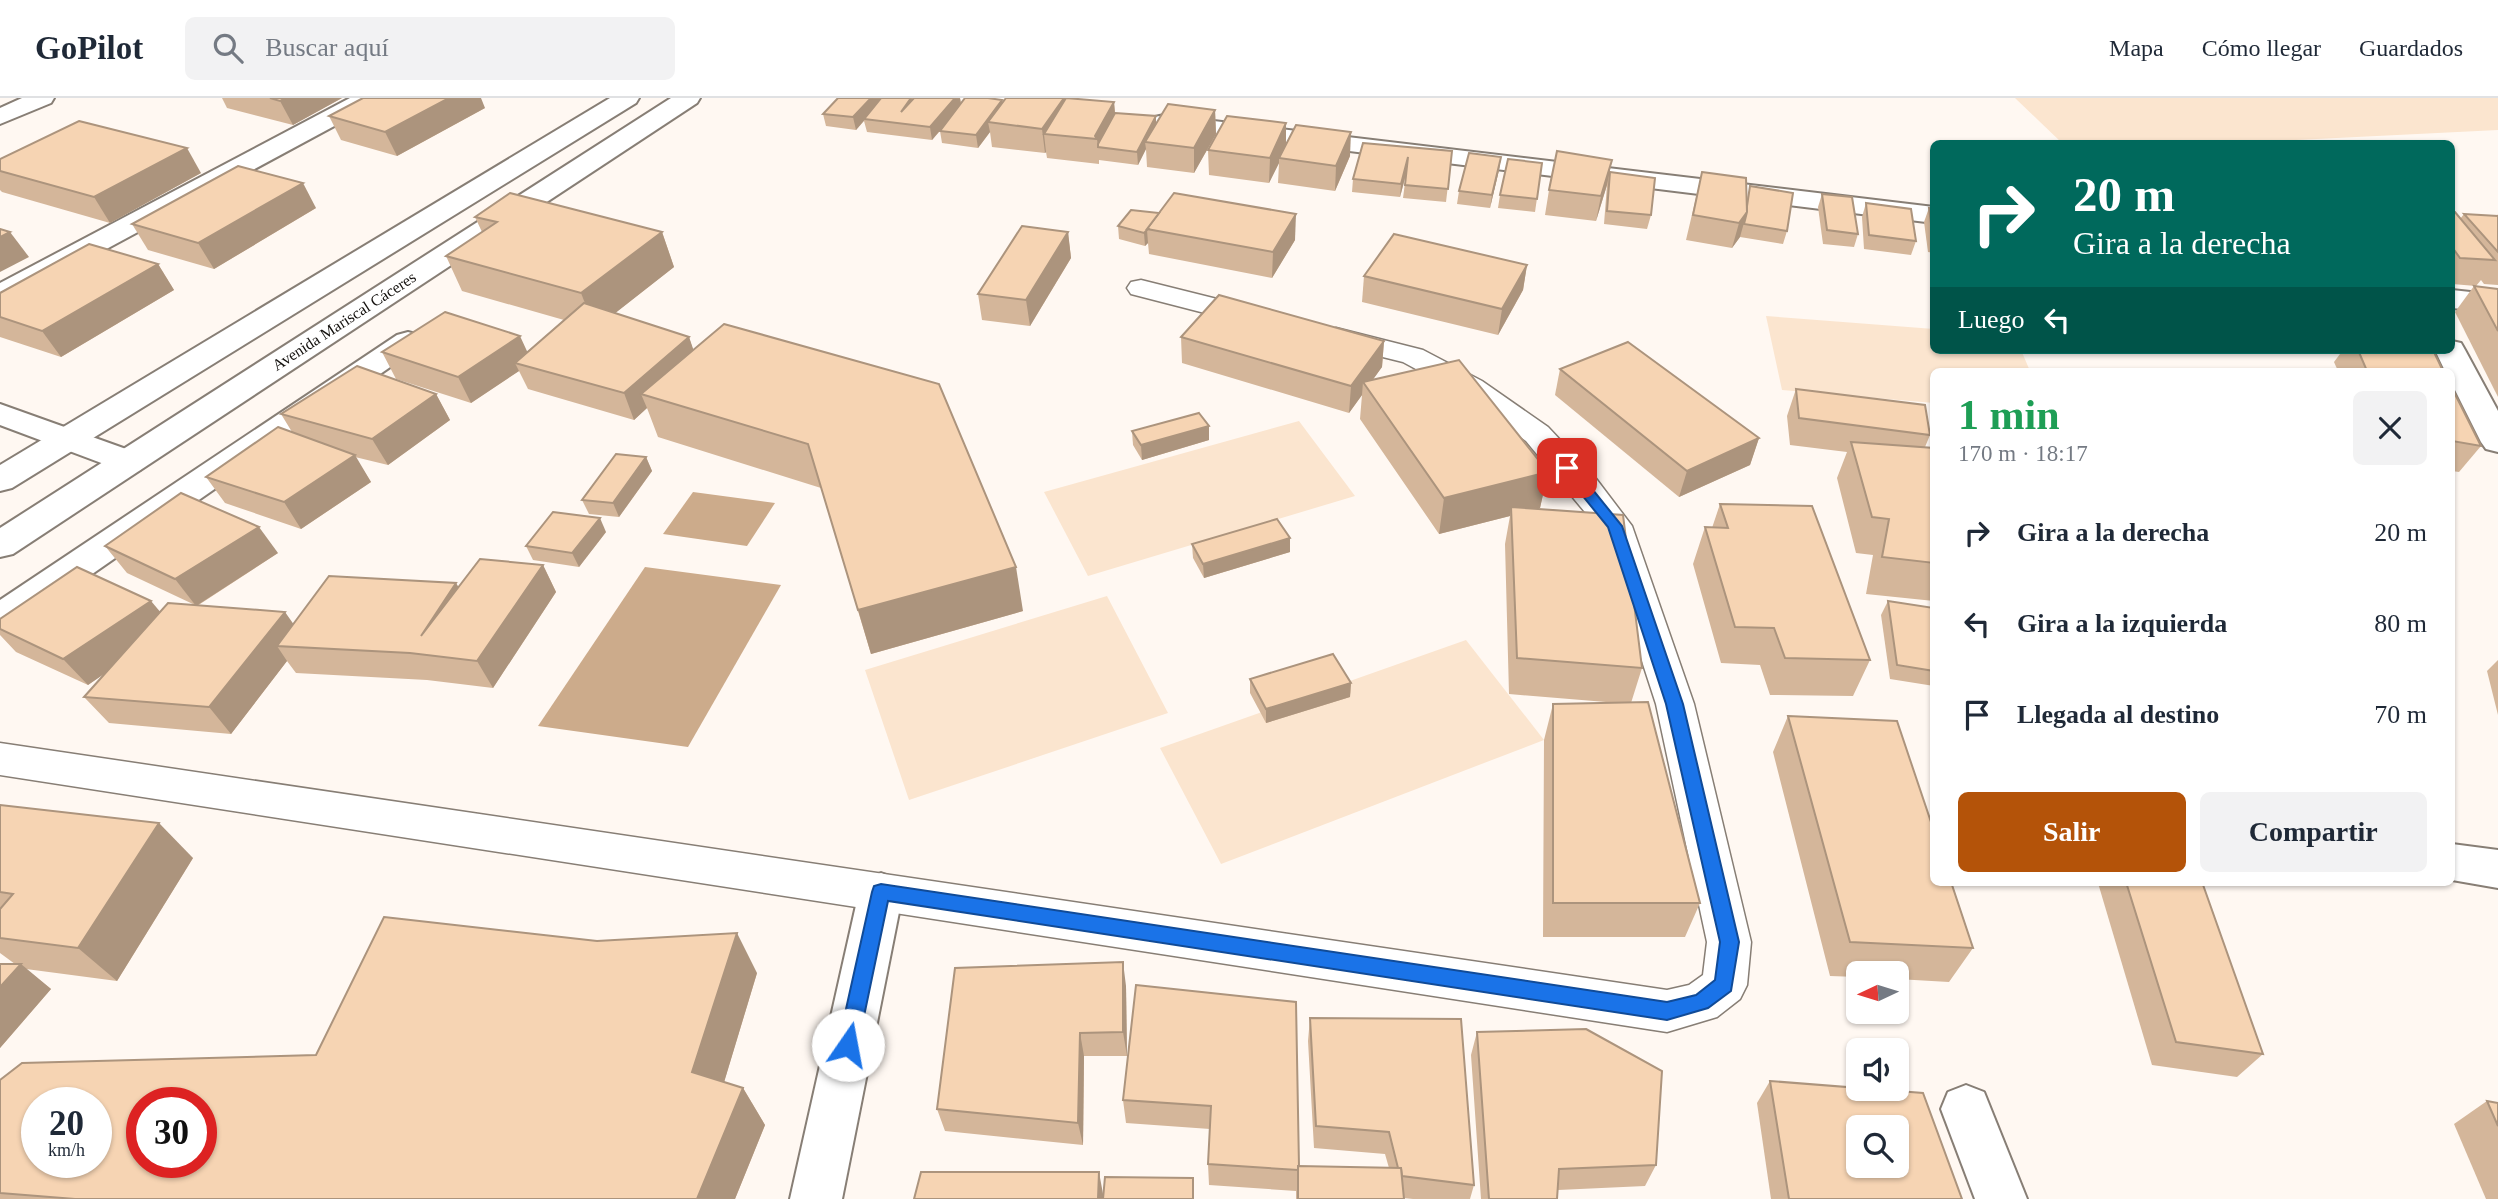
<!DOCTYPE html>
<html lang="es">
<meta charset="utf-8">
<style>
:root{--surface:#fff;--page:#f2f2f3;--text:#1f2937;--muted:#747a83;--line:#e0e1e3;--accent:#b45309}
body{margin:0;font-family:"Times New Roman",serif;background:var(--page);color:var(--text);height:100vh;display:flex;flex-direction:column;font-size:26px;white-space:nowrap}
*{box-sizing:border-box;margin:0}
p{font-size:23px;color:var(--muted)}
.icon{flex:none;width:38px;height:38px;fill:none;stroke:currentColor;stroke-width:2;stroke-linecap:round;stroke-linejoin:round}
.map{position:relative;flex:1;overflow:hidden}
.drawer{position:absolute;left:1930px;top:270px;width:525px;height:518px;display:flex;flex-direction:column;background:var(--surface);border-radius:10px;box-shadow:0 2px 5px #0004}
.drawer>*{flex:none}
.banner{position:absolute;left:1930px;top:42px;width:525px;height:214px;border-radius:10px;box-shadow:0 2px 5px #0004;background:#00695c;color:#fff;overflow:hidden}
.needle{width:46px;rotate:266deg}
.fabs{position:absolute;left:1846px;top:863px;display:grid;gap:14px}
.fabs a{display:grid;place-items:center;width:63px;height:63px;border-radius:10px;background:var(--surface);box-shadow:0 2px 5px #0004;font-size:35px}
.speed{position:absolute;left:21px;top:989px;display:flex;gap:14px;font-size:35px;font-weight:700;text-align:center}
.speed>*{display:grid;place-content:center;width:91px;height:91px;border-radius:50%;background:var(--surface);box-shadow:0 2px 5px #0004;line-height:1}
.speed small{font-size:18px;font-weight:400}
.speed .limit{border:10px solid #d22;background:#fff;color:#111}
.pin{position:absolute;display:grid;place-items:center;width:60px;height:60px;color:#fff;margin:-30px;border-radius:14px;box-shadow:0 4px 10px #0006}
.me{position:absolute;width:77px;margin:-38px;rotate:12deg;stroke-linejoin:round;filter:drop-shadow(0 0 5px #0008)}
.turn{display:flex;align-items:center;gap:24px;height:147px;padding:0 28px;font-size:32px}
.turn .icon{width:91px;height:91px;stroke-width:2.5}
.turn b{display:block;font-size:49px;line-height:60px}
.then{display:flex;align-items:center;height:66px;padding:0 28px;background:#0003;gap:14px;font-size:26px}
.round{display:grid;place-items:center;flex:none;width:74px;height:74px;border-radius:10px;background:var(--page)}
.overview{display:flex;align-items:center;justify-content:space-between;height:119px;padding:0 28px}
h1{font-size:42px;font-weight:600;line-height:52px;color:#1e9e55}
.cta{display:flex;gap:14px;margin-top:auto;padding:14px 28px}
.cta a{flex:1;height:80px;border-radius:10px;background:var(--accent);color:#fff;font-size:28px;font-weight:600;line-height:80px;text-align:center}
.cta a+a{background:var(--page);color:var(--text)}
ul{padding:0;list-style:none}
li{display:flex;align-items:center;gap:21px;height:91px;padding:0 28px}
li div{flex:1}
li b{display:block;font-size:26px}
li em{font-style:normal}
header{display:flex;align-items:center;gap:42px;box-sizing:border-box;height:98px;padding:0 35px;background:var(--surface);border-bottom:2px solid var(--line)}
header strong{font-size:33px}
nav{display:flex;gap:38px;margin-inline-start:auto;font-size:24px}
.search{width:490px;height:63px;background:var(--page);display:flex;align-items:center;gap:18px;box-sizing:border-box;padding:0 24px;border-radius:10px;color:var(--muted);font-size:26px}
.map>svg:first-child{display:block}
</style>
<header>
<strong>GoPilot</strong>
<div class="search"><svg class="icon" aria-label="search" viewBox="0 0 24 24"><circle cx="10" cy="10" r="6"/><path d="M15 15l6 6"/></svg>Buscar aquí</div>
<nav><a>Mapa</a><a>Cómo llegar</a><a>Guardados</a></nav>
</header>
<div class="map">
<svg width="2498" height="1101" viewBox="0 0 2498 1101">
<rect width="100%" height="100%" fill="#fff8f2"/>
<g fill="#fbe5cf">
<path d="M2015 0H2498V32L2235 45H2062Z"/>
<path d="M1766 218 1934 231V252H2021L2030 273H1934V305L1782 292Z"/>
<path d="M1299 323 1355 398 1088 478 1044 394Z"/>
<path d="M1107 498 1168 615 909 702 865 572Z"/>
<path d="M1466 542 1544 642 1221 766 1160 650Z"/>
</g>
<g fill="#ccab8b">
<path d="M693 394 775 405 747 448 663 436Z"/>
<path d="M645 469 781 487 688 649 538 628Z"/>
</g>
<g fill="none" stroke-linecap="round" stroke-linejoin="round">
<g stroke="#877e75" stroke-width="3">
<g id="service">
<path d="M1141 182 1269 214 1273 220 1269 226 1259 229 1131 196 1127 190 1131 184Z"/>
<path d="M1336 230 1423 252 1482 283 1548 329 1594 378 1632 428 1694 606 1751 844 1747 887 1740 901 1717 919 1667 934 0 677V645L1667 892 1689 887 1703 877 1707 844 1656 606 1599 431 1526 343 1460 295 1403 264 1326 245 1321 239 1326 233Z"/>
</g>
</g>
<g stroke="#877e75" stroke-width="4">
<g id="minor">
<path d="M22 0H54L51 5 0 26V10Z"/>
<path d="M350 0H380L377 5 10 203 0 206V185Z"/>
<path d="M1164 17 1934 109V125L1155 29 1152 24 1155 19Z"/>
<path d="M2452 192 2498 197V215L2452 210Z"/>
<path d="M408 234 419 237 423 243 419 249 13 531 0 535V502L397 237Z"/>
<path d="M2452 243 2461 245 2465 252 2498 313V354L2486 351 2481 344 2452 286V273H2445L2435 252H2452Z"/>
<path d="M0 306 140 356 145 364 140 372 128 375 0 327Z"/>
<path d="M2452 746 2498 752V790L2452 782Z"/>
<path d="M881 775 897 781 903 794 842 1101H790L859 794 865 781Z"/>
<path d="M1966 987 1984 994 2027 1101H1975L1941 1011 1948 994Z"/>
</g>
</g>
<g stroke="#877e75" stroke-width="4">
<g id="secondary">
<path d="M610 0H639L636 5 12 390 0 393V367Z"/>
<path d="M671 0H700L697 5 13 456 0 459V430Z"/>
</g>
</g>
<use href="#service" fill="#fff" fill-rule="evenodd"/>
<use href="#minor" fill="#fff" fill-rule="evenodd"/>
<use href="#secondary" fill="#fff" fill-rule="evenodd"/>
</g>
<g fill="#d4b69a">
<path d="M222 0H342L293 27 227 10Z"/>
<path d="M838 0H960L961 5 1002 2 1003 5 1114 4 1115 15 1156 18V26L1215 12 1216 36 1194 75 1147 69 1146 51 1138 67 1099 62V66L1047 60 1046 54 1045 55 992 49 990 34 978 50 942 45 940 33 932 42 867 34 864 23 856 32 826 28 823 16Z"/>
<path d="M485 10 397 58 341 42 329 18Z"/>
<path d="M1286 25V46L1350 58 1335 93 1278 85 1279 65 1269 85 1209 77 1208 52Z"/>
<path d="M1452 53 1446 104 1403 100 1406 77 1400 99 1352 94 1353 81Z"/>
<path d="M1501 59 1499 72 1490 110 1457 106 1459 93Z"/>
<path d="M0 61 201 75 110 125 2 94 0 92Z"/>
<path d="M1542 65 1535 114 1498 110 1500 97Z"/>
<path d="M1610 74 1651 117 1647 131 1604 126 1607 87 1596 123 1545 117 1549 92Z"/>
<path d="M1702 74 1747 102 1750 88 1787 133 1783 146 1740 139 1732 150 1686 142Z"/>
<path d="M1822 96 1858 136 1854 149 1823 146 1818 109Z"/>
<path d="M1866 105 1916 143 1911 157 1864 151 1862 119Z"/>
<path d="M316 110 214 171 148 152 132 126Z"/>
<path d="M1929 110 1934 111V155L1928 154 1924 124Z"/>
<path d="M2452 114 2460 121 2464 116 2497 118 2498 116V187L2484 186 2481 182 2476 188 2452 186Z"/>
<path d="M475 119 662 134 674 169 615 215 689 239 693 252 1023 513 871 556 821 390 658 339 647 310 634 322 528 291 519 273 471 305 396 281 382 254H527L564 222 462 193 446 158 482 134Z"/>
<path d="M1118 128 1295 142 1272 180 1149 156 1148 145 1145 148 1119 141Z"/>
<path d="M1068 134 1071 160 1030 228 982 222 978 196Z"/>
<path d="M158 166 174 192 61 259 0 239V195Z"/>
<path d="M1527 167 1523 192 1498 237 1362 204 1364 178Z"/>
<path d="M2474 188 2498 191V299L2455 214Z"/>
<path d="M1181 239 1384 243 1382 269 1372 282 1548 374 1540 410 1536 411 1642 570 1631 605 1700 805 1685 839H1543L1544 642 1553 606 1618 605 1509 596 1505 446 1510 418 1439 436 1360 321 1362 297 1349 315 1182 265Z"/>
<path d="M2343 252H2433L2443 273H2338L2334 264Z"/>
<path d="M1560 271 1759 340 1750 367 1679 399 1555 297Z"/>
<path d="M2452 290 2481 348 2459 374 2452 373Z"/>
<path d="M1796 291 1930 337 1925 349 1934 350V503L1866 496 1873 457 1856 455 1837 380 1847 354 1790 347 1787 318Z"/>
<path d="M436 296 450 322 388 367 355 359 371 384 301 431 225 405 206 379 292 334 281 316Z"/>
<path d="M1209 328V342L1142 362 1133 347 1132 333Z"/>
<path d="M646 359 652 373 619 419 589 416 582 402Z"/>
<path d="M1720 406 1870 562 1853 598 1770 597 1760 567 1721 565 1693 466 1705 429 1712 430Z"/>
<path d="M606 434 579 469 533 462 526 448Z"/>
<path d="M1290 440V454L1204 480 1193 460 1192 446Z"/>
<path d="M105 448 278 455 197 508 293 526 459 489 543 467 556 494 493 590 427 582 296 575 287 563 231 636 109 625 84 599 106 574 88 587 16 554 0 537V521L160 514 195 507 127 475Z"/>
<path d="M1888 503 1934 510V588L1890 581 1881 517Z"/>
<path d="M2498 562V617L2487 573Z"/>
<path d="M1250 581 1351 585 1350 599 1266 625 1250 595Z"/>
<path d="M1788 618 1973 850 1949 884 1897 881V875H1858V879L1830 878 1773 654Z"/>
<path d="M0 707 193 760 117 883 26 871 51 891 0 950V866H15L0 855Z"/>
<path d="M2099 784H2202L2263 956 2237 979 2152 967 2098 785Z"/>
<path d="M757 875 724 984 743 990 765 1027 735 1101H0V982L316 957Z"/>
<path d="M1126 888 1127 958H1084L1083 1047 945 1033 937 1011Z"/>
<path d="M1296 904 1299 1068 1389 1070 1385 1056 1314 1050 1308 943 1310 920 1474 1087 1470 1101H1413L1403 1100 1404 1101H1296V1093L1209 1087 1208 1066 1210 1031 1126 1025 1123 1002Z"/>
<path d="M1477 934 1656 1067 1645 1088 1558 1092 1557 1101H1481L1471 957Z"/>
<path d="M1770 983 1962 1101H1771L1757 1005Z"/>
<path d="M2487 1003 2498 1005V1101H2486L2454 1026Z"/>
</g>
<g fill="#ac947d">
<path d="M285 0H342L293 27 280 3Z"/>
<path d="M449 0H481L485 10 397 58 385 34Z"/>
<path d="M871 0H883L856 32 853 19Z"/>
<path d="M955 0H960L961 7 932 42 930 29Z"/>
<path d="M1064 0H1066L1044 36 1046 54 1045 55 1042 31Z"/>
<path d="M1002 2 1004 14 988 24 990 34 978 50 976 37Z"/>
<path d="M1114 4 1116 28 1098 49 1097 41 1095 38Z"/>
<path d="M1215 12 1216 36 1194 75V50Z"/>
<path d="M1156 18V31L1145 44 1146 51 1138 67 1137 54Z"/>
<path d="M1286 25V49L1279 60V65L1269 85 1270 60Z"/>
<path d="M1351 34 1350 58 1335 93 1336 68Z"/>
<path d="M187 50 201 75 110 125 94 99Z"/>
<path d="M1408 59 1407 72 1400 99 1401 86Z"/>
<path d="M1501 59 1499 72 1490 110 1492 97Z"/>
<path d="M1612 62 1607 87 1596 123 1601 98Z"/>
<path d="M303 85 316 110 214 171 198 145Z"/>
<path d="M1747 114 1740 139 1732 150 1739 125Z"/>
<path d="M1296 116 1295 142 1272 180 1273 154Z"/>
<path d="M1147 132 1148 145 1145 148 1144 135Z"/>
<path d="M10 134 29 159 0 174V139Z"/>
<path d="M662 134 674 169 595 231 581 195Z"/>
<path d="M1068 134 1071 160 1030 228 1026 202Z"/>
<path d="M158 166 174 192 61 259 42 233Z"/>
<path d="M1527 167 1523 192 1498 237 1502 211Z"/>
<path d="M520 238 532 264 515 265 519 273 471 305 458 279Z"/>
<path d="M689 239 698 265 641 296 647 310 634 322 624 295Z"/>
<path d="M1384 243 1382 269 1367 290 1363 284 1362 297 1349 315 1351 288Z"/>
<path d="M436 296 450 322 388 367 372 341Z"/>
<path d="M1209 328V342L1142 362 1141 347Z"/>
<path d="M1759 340 1750 367 1679 399 1687 373Z"/>
<path d="M355 357 371 384 301 431 284 404Z"/>
<path d="M646 359 652 373 619 419 613 405Z"/>
<path d="M1548 374 1540 410 1512 418 1511 409 1510 418 1439 436 1444 400Z"/>
<path d="M600 420 606 434 579 469 572 455Z"/>
<path d="M259 429 278 455 196 508 175 481Z"/>
<path d="M1290 440V454L1204 480 1203 466Z"/>
<path d="M543 467 556 494 493 590 477 563Z"/>
<path d="M1016 469 1023 513 871 556 858 512Z"/>
<path d="M456 485 472 511 421 538Z"/>
<path d="M151 503 173 529 88 587 63 561Z"/>
<path d="M285 514 304 541 277 548 287 563 231 636 209 609Z"/>
<path d="M1351 585 1350 599 1266 625V611Z"/>
<path d="M159 725 193 760 117 883 78 850Z"/>
<path d="M737 835 757 875 716 1011 692 974Z"/>
<path d="M1123 864 1126 888 1127 958 1123 934Z"/>
<path d="M21 866 51 891 0 950V889Z"/>
<path d="M1080 935 1084 958 1083 1047 1078 1025Z"/>
<path d="M743 990 765 1027 735 1101H697Z"/>
<path d="M1099 1074 1103 1096V1101H1098Z"/>
</g>
<g fill="#f6d4b3" stroke="#ac947d" stroke-width="2" fill-rule="evenodd">
<path d="M270 0H285L280 3Z"/>
<path d="M363 0H449L385 34 329 18Z"/>
<path d="M838 0H871L853 19 823 16Z"/>
<path d="M881 0H911L901 14 914 0H955L930 29 864 21Z"/>
<path d="M965 0H988L1002 2 976 37 940 33Z"/>
<path d="M1006 0H1064L1042 31 988 24Z"/>
<path d="M1066 0 1114 4 1095 38 1097 41 1044 36Z"/>
<path d="M1168 6 1215 12 1194 50 1145 44Z"/>
<path d="M1115 15 1156 18 1137 54 1098 49V46Z"/>
<path d="M1227 18 1286 25 1270 60 1208 52Z"/>
<path d="M79 23 187 50 94 99 0 73V61Z"/>
<path d="M1296 27 1351 34 1336 68 1279 60Z"/>
<path d="M1363 45 1452 53 1448 91 1405 87 1408 59 1401 86 1353 81Z"/>
<path d="M1557 53 1612 62 1601 98 1549 92Z"/>
<path d="M1469 55 1501 59 1492 97 1459 93Z"/>
<path d="M1508 61 1542 65 1537 101 1500 97Z"/>
<path d="M238 68 303 85 198 145 132 126Z"/>
<path d="M1610 74 1655 80 1651 117 1607 113Z"/>
<path d="M1702 74 1746 80 1747 114 1739 125 1693 117Z"/>
<path d="M1750 88 1793 95 1787 133 1744 126 1747 114V108Z"/>
<path d="M510 95 662 134 581 195 446 158 497 124 475 119Z"/>
<path d="M1174 95 1296 116 1273 154 1147 131Z"/>
<path d="M1822 96 1852 99 1858 136 1827 132Z"/>
<path d="M1866 105 1911 111 1916 143 1869 137Z"/>
<path d="M1929 110 1934 111V141H1933Z"/>
<path d="M1131 112 1159 115 1147 131H1148L1144 135 1118 128Z"/>
<path d="M2452 114H2455L2495 162 2460 160 2452 149Z"/>
<path d="M2464 116 2498 118V154Z"/>
<path d="M1022 128 1068 134 1026 202 978 196Z"/>
<path d="M0 131 10 134 0 139Z"/>
<path d="M1394 136 1527 167 1502 211 1364 178Z"/>
<path d="M89 146 158 166 42 233 0 219V195Z"/>
<path d="M2474 188 2498 191V233Z"/>
<path d="M1219 197 1384 243 1351 288 1181 239Z"/>
<path d="M584 205 689 239 624 295 515 265Z"/>
<path d="M445 214 520 238 458 279 382 254Z"/>
<path d="M724 226 939 286 1016 469 858 512 808 346 641 296Z"/>
<path d="M1628 244 1759 340 1687 373 1560 271Z"/>
<path d="M2358 252H2433L2443 273H2367Z"/>
<path d="M1459 262 1548 374 1444 400 1363 284Z"/>
<path d="M357 268 436 296 372 341 281 316Z"/>
<path d="M2452 290 2481 348 2452 343Z"/>
<path d="M1796 291 1925 307 1930 337 1799 320Z"/>
<path d="M1199 315 1209 328 1141 347 1132 333Z"/>
<path d="M278 329 355 357 284 404 206 379Z"/>
<path d="M1851 344 1934 350V465L1882 459 1889 421 1872 419Z"/>
<path d="M616 356 646 359 613 405 582 402Z"/>
<path d="M181 395 259 429 175 481 105 448Z"/>
<path d="M1720 406 1812 408 1870 562 1785 560 1774 530 1735 529 1705 429 1728 430Z"/>
<path d="M1511 409 1623 417 1642 570 1517 560Z"/>
<path d="M553 414 600 420 572 455 526 448Z"/>
<path d="M1277 421 1290 440 1203 466 1192 446Z"/>
<path d="M480 461 543 467 477 563 410 555 277 548 329 478 456 485 421 538Z"/>
<path d="M77 469 151 503 63 561 0 531V521Z"/>
<path d="M1888 503 1934 510V573L1897 567Z"/>
<path d="M168 505 285 514 209 609 84 599Z"/>
<path d="M1333 556 1351 585 1266 611 1250 581Z"/>
<path d="M1648 604 1700 805H1553V606Z"/>
<path d="M1788 618 1897 623 1934 733V784H1951L1973 850 1850 844Z"/>
<path d="M0 707 159 725 78 850 0 840V811L13 796 0 794Z"/>
<path d="M2126 784H2202L2263 956 2176 944Z"/>
<path d="M384 819 597 843 737 835 692 974 743 990 697 1101H75L0 1095V982L22 965 316 957ZM37 1004H96V1064H37ZM142 1004H201V1064H142Z"/>
<path d="M1123 864V934L1080 935 1078 1025 937 1011 955 870Z"/>
<path d="M0 866H21L0 889Z"/>
<path d="M1136 887 1296 904 1299 1068H1298V1072L1208 1066 1211 1008 1123 1002Z"/>
<path d="M1310 920 1461 921 1474 1087 1402 1078 1401 1070H1398L1389 1034 1316 1028Z"/>
<path d="M1586 931 1662 973 1656 1067 1559 1071 1557 1101H1489L1477 934Z"/>
<path d="M1770 983 1923 995 1962 1101H1789ZM1858 1029H1897V1068H1858Z"/>
<path d="M2487 1003 2498 1005V1028Z"/>
<path d="M1298 1068 1401 1070 1404 1101H1298Z"/>
<path d="M921 1074H1099L1098 1101H914Z"/>
<path d="M1105 1079 1193 1080V1101H1103Z"/>
</g>
<path fill="#1a73e8" stroke="#114b97" stroke-width="2" d="M1567 365 1572 366 1622 428 1683 606 1739 844 1731 893 1708 910 1667 922 888 803 858 947 856 954 848 957 841 954 838 947 872 794 874 788 881 786 1667 904 1696 897 1715 882 1720 844 1666 606 1608 429 1560 370Z"/>
<g text-anchor="middle" dominant-baseline="central" stroke-width="7" stroke-linejoin="round" paint-order="stroke">
<g font-size="16" fill="#120f0c" stroke="#fff">
<text transform="translate(344 223) rotate(-33)">Avenida Mariscal Cáceres</text>
</g>
</g>
</svg>
<div class="fabs">
<a><svg class="needle" viewBox="-14 -14 28 28"><path d="M0-13l5 13h-10z" fill="#e53935"/><path d="M0 13l5-13h-10z" fill="#747a83"/></svg></a>
<a><svg class="icon" aria-label="sound" viewBox="0 0 24 24"><path d="M4 9h4l5-4v14l-5-4H4zM17 9q2 3 0 6"/></svg></a>
<a><svg class="icon" aria-label="search" viewBox="0 0 24 24"><circle cx="10" cy="10" r="6"/><path d="M15 15l6 6"/></svg></a>
</div>
<div class="speed"><div>20<small>km/h</small></div><div class="limit">30</div></div>
<div class="pin" style="left:1567px;top:370px;background:#d93025"><svg class="icon" aria-label="arrive" viewBox="0 0 24 24"><path d="M6 21V4h12l-3 4 3 4H6"/></svg></div>
<svg class="me" style="left:848px;top:947px" viewBox="-20 -20 40 40"><circle r="19" fill="#fff"/><path d="M0-13L10 11 0 6-10 11z" fill="#1a73e8"/></svg>
<div class="banner">
<div class="turn"><svg class="icon" aria-label="right" viewBox="0 0 24 24"><path d="M7 20v-9h11M14 6l5 5-5 5"/></svg><div><b>20 m</b>Gira a la derecha</div></div>
<div class="then">Luego<svg class="icon" aria-label="left" viewBox="0 0 24 24"><path d="M17 20v-9H6M10 6l-5 5 5 5"/></svg></div>
</div>
<section class="drawer">
<div class="overview"><div><h1>1 min</h1><p>170 m · 18:17</p></div><a class="round"><svg class="icon" aria-label="close" viewBox="0 0 24 24"><path d="M6 6l12 12M18 6L6 18"/></svg></a></div>
<ul>
<li><svg class="icon" aria-label="right" viewBox="0 0 24 24"><path d="M7 20v-9h11M14 6l5 5-5 5"/></svg><div><b>Gira a la derecha</b></div><em>20 m</em></li>
<li><svg class="icon" aria-label="left" viewBox="0 0 24 24"><path d="M17 20v-9H6M10 6l-5 5 5 5"/></svg><div><b>Gira a la izquierda</b></div><em>80 m</em></li>
<li><svg class="icon" aria-label="arrive" viewBox="0 0 24 24"><path d="M6 21V4h12l-3 4 3 4H6"/></svg><div><b>Llegada al destino</b></div><em>70 m</em></li>
</ul>
<div class="cta"><a>Salir</a><a>Compartir</a></div>
</section>
</div>
